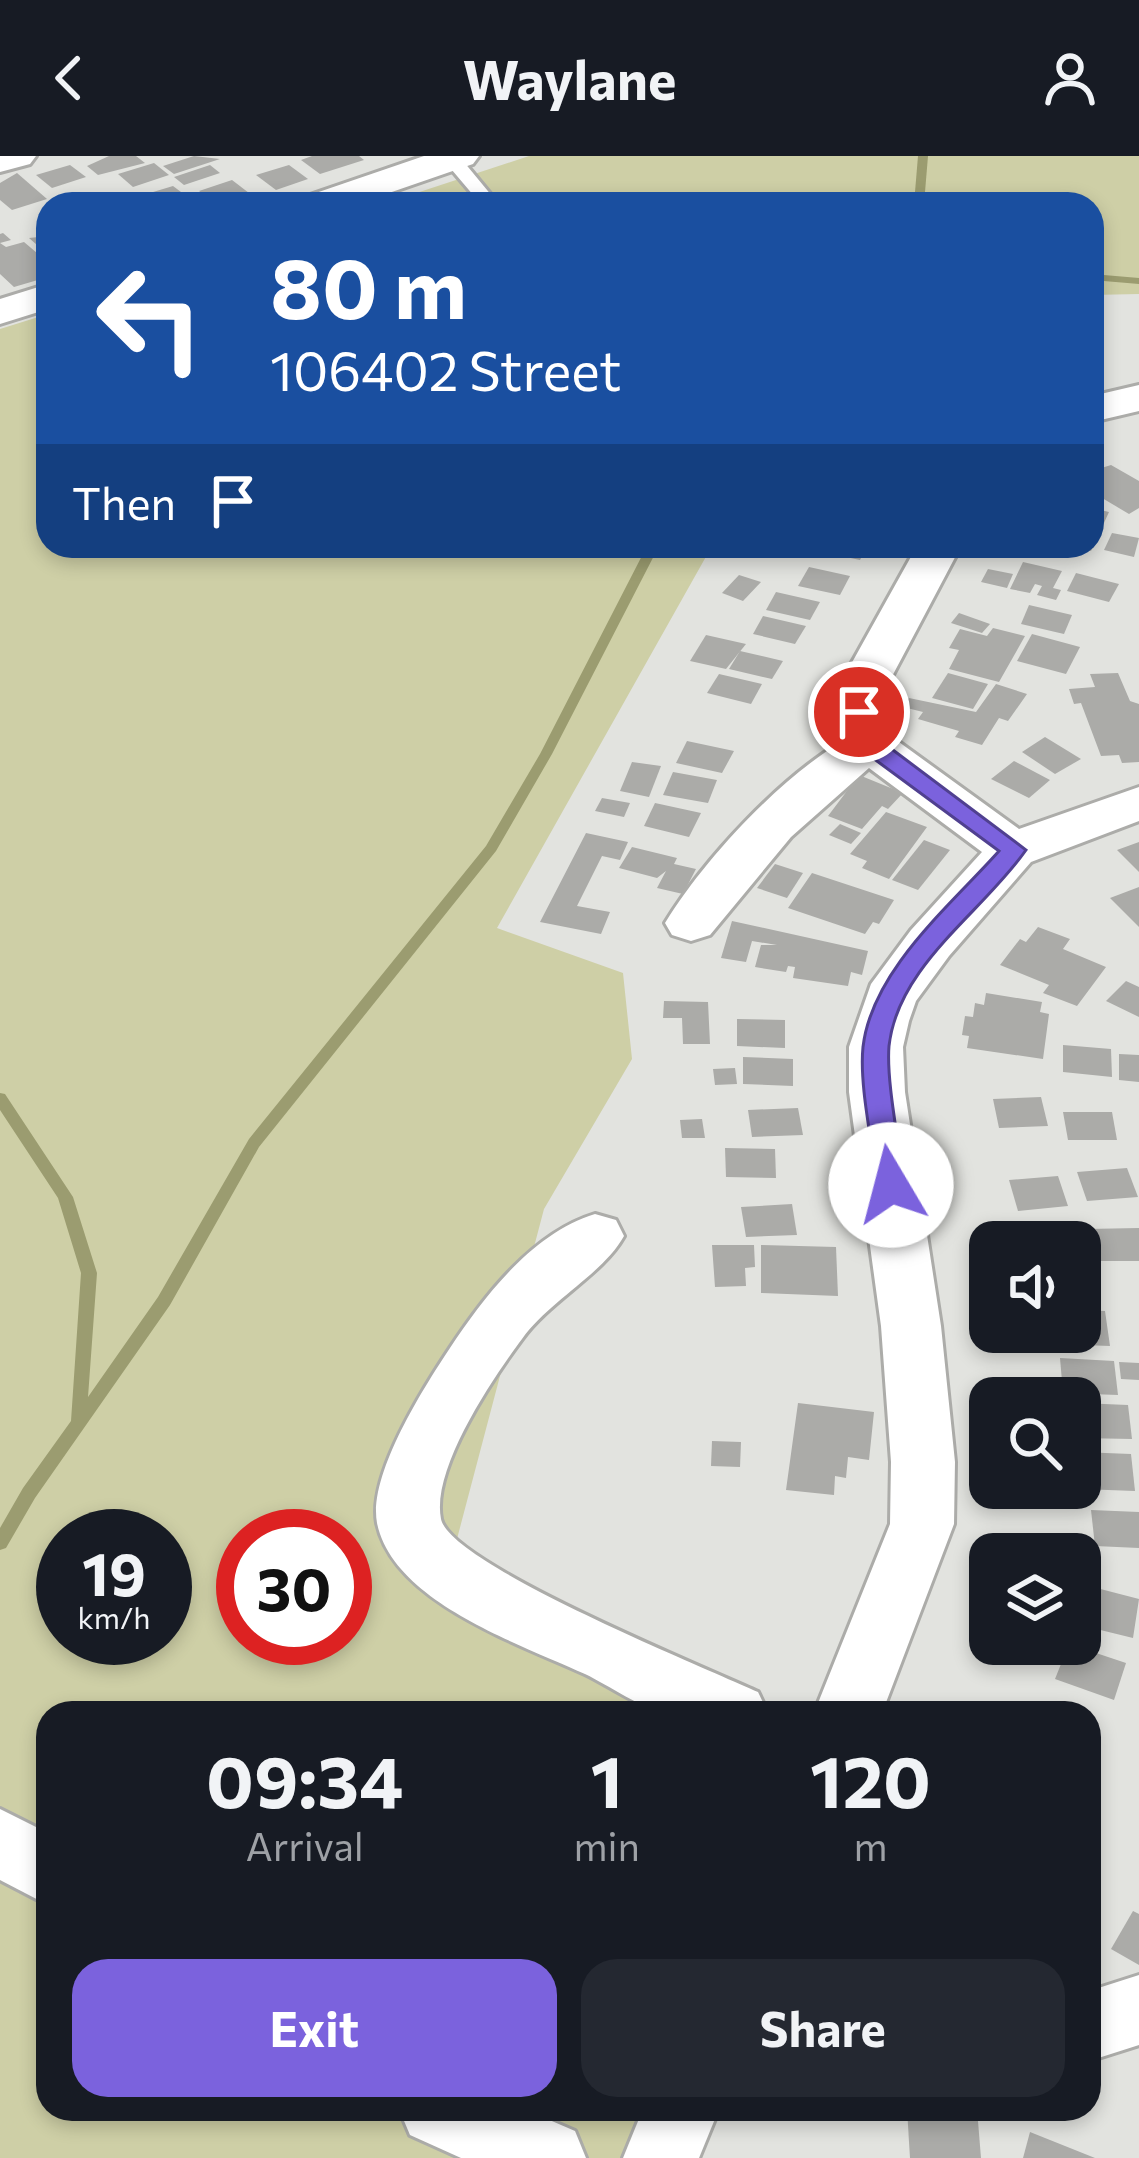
<!DOCTYPE html>
<style>
:root{--surface:#171b24;--page:#242831;--text:#f1f3f6;--muted:#9ea1a6;--accent:#7b62dd}
body{margin:0;font-family:Commissioner,sans-serif;background:var(--page);color:var(--text);height:100vh;display:flex;flex-direction:column;font-size:45px;white-space:nowrap}
*{box-sizing:border-box;margin:0}
p{font-size:39px;color:var(--muted)}
.icon{flex:none;width:66px;height:66px;fill:none;stroke:currentColor;stroke-width:2;stroke-linecap:round;stroke-linejoin:round}
.map{position:relative;flex:1;overflow:hidden}
.drawer{position:absolute;left:36px;top:1545px;width:1065px;height:420px;display:flex;flex-direction:column;background:var(--surface);border-radius:36px;box-shadow:0 6px 18px #0003}
.drawer>*{flex:none}
.hud{position:absolute;left:36px;top:36px;width:1068px;height:366px;border-radius:36px;box-shadow:0 6px 18px #0003;background:#1a4fa0;color:#fff;overflow:hidden}
.controls{position:absolute;left:969px;top:1065px;display:grid;gap:24px}
.controls a{display:grid;place-items:center;width:132px;height:132px;border-radius:24px;background:var(--surface);box-shadow:0 6px 18px #0003;font-size:60px}
.speed{position:absolute;left:36px;top:1353px;display:flex;gap:24px;font-size:60px;font-weight:700;text-align:center}
.speed>*{display:grid;place-content:center;width:156px;height:156px;border-radius:50%;background:var(--surface);box-shadow:0 6px 18px #0003;line-height:1}
.speed small{font-size:30px;font-weight:400}
.speed .limit{border:18px solid #d22;background:#fff;color:#111}
.pin{position:absolute;display:grid;place-items:center;width:102px;height:102px;color:#fff;margin:-51px;border:6px solid #fff;border-radius:50%;box-shadow:0 3px 12px #0007}
.me{position:absolute;width:132px;margin:-66px;rotate:352deg;stroke-linejoin:round;filter:drop-shadow(0 0 9px #0008)}
.turn{display:flex;align-items:center;gap:42px;height:252px;padding:0 36px;font-size:54px}
.turn .icon{width:156px;height:156px;stroke-width:2.5}
.turn b{display:block;font-size:84px;line-height:102px}
.then{display:flex;align-items:center;height:114px;padding:0 36px;background:#0003;gap:24px;font-size:45px}
.eta{display:flex;justify-content:space-evenly;align-items:center;height:204px;text-align:center}
.eta b{font-size:72px;font-weight:700;line-height:84px}
.button{display:flex;gap:24px;margin-top:auto;padding:24px 36px}
.button a{flex:1;height:138px;border-radius:36px;background:var(--accent);color:#fff;font-size:48px;font-weight:700;line-height:138px;text-align:center}
.button a+a{background:var(--page);color:var(--text)}
header{display:flex;justify-content:space-between;align-items:center;height:156px;padding:0 36px;background:var(--surface);font-size:54px;font-weight:700}
.map>svg:first-child{display:block}
</style>
<header><svg class="icon" aria-label="back" viewBox="0 0 24 24"><path d="M15 5l-7 7 7 7"/></svg>Waylane<svg class="icon" aria-label="person" viewBox="0 0 24 24"><circle cx="12" cy="8" r="4"/><path d="M4 21q1-7 8-7t8 7"/></svg></header>
<div class="map">
<svg width="1139" height="2002" viewBox="0 0 1139 2002">
<rect width="100%" height="100%" fill="#e2e3df"/>
<g fill="#cecfa6" fill-rule="evenodd">
<path d="M529 0H1139V138L1092 139V48H383Z"/>
<path d="M48 158V390H712L497 772 623 817 632 903 544 1053 443 1436 677 1557H48V1953H653L636 2002H0V173ZM63 1380H165V1482H63ZM243 1380H345V1482H243Z"/>
</g>
<g fill="none" stroke-linecap="round" stroke-linejoin="round">
<g fill="#9b9c70" fill-rule="evenodd">
<path d="M918 0H928L924 48H914Z"/>
<path d="M1092 118 1139 122V128L1092 124Z"/>
<path d="M647 390H659L552 598 496 695 259 991 170 1149 35 1342 6 1392 0 1394V1372L23 1332 71 1265 81 1117 58 1042 0 954V937L5 938 73 1041 97 1117 88 1241 158 1141 249 983 486 690 540 598Z"/>
</g>
</g>
<g fill="#ababa8">
<path d="M109 0H136L145 7 98 19 87 10Z"/>
<path d="M194 0 220 3 174 18 163 10Z"/>
<path d="M312 0H359L364 4 320 18 301 4Z"/>
<path d="M154 7 169 19 133 31 118 18Z"/>
<path d="M70 9 86 21 52 32 36 19Z"/>
<path d="M210 9 220 17 184 29 174 21Z"/>
<path d="M289 9 308 23 276 34 256 19Z"/>
<path d="M17 17 47 43 12 54 0 44V27Z"/>
<path d="M232 24 249 37 216 48 199 35Z"/>
<path d="M173 30 197 48H136L130 43Z"/>
<path d="M3 77 11 84 0 87 6 91 24 86 37 97 44 95 29 82 48 80V121L14 131 0 118V78Z"/>
<path d="M1111 309 1139 325V352L1129 358 1092 336V315Z"/>
<path d="M1092 352 1109 356 1091 395 1079 392 1092 390Z"/>
<path d="M1112 377 1139 382 1134 401 1104 394Z"/>
<path d="M821 390H867L860 404 818 395Z"/>
<path d="M1023 406 1062 415 1053 432 1061 434 1056 444 1037 439 1042 430 1035 428 1030 437 1010 433Z"/>
<path d="M809 411 850 420 840 439 798 430Z"/>
<path d="M988 413 1013 418 1007 432 981 426Z"/>
<path d="M1076 417 1119 428 1109 446 1067 435Z"/>
<path d="M739 419 761 426 743 445 722 437Z"/>
<path d="M776 436 820 446 810 464 766 454Z"/>
<path d="M1029 449 1072 459 1064 478 1021 468Z"/>
<path d="M959 457 990 468 982 477 951 467Z"/>
<path d="M763 460 806 470 795 488 753 478Z"/>
<path d="M993 472 1025 480 999 526 949 513 959 494 949 492 960 473 987 480Z"/>
<path d="M1032 478 1080 491 1066 518 1017 505Z"/>
<path d="M706 479 746 488 726 513 690 505Z"/>
<path d="M740 495 783 505 772 523 729 513Z"/>
<path d="M948 517 988 528 973 553 932 542Z"/>
<path d="M1118 517 1130 545 1139 548V606L1122 607 1119 599 1101 600 1081 547 1074 548 1069 533 1095 531 1090 518Z"/>
<path d="M719 518 762 528 751 548 707 537Z"/>
<path d="M996 528 1027 538 1008 565 999 562 982 589 955 581 959 575 918 563 923 556 903 551 909 542 976 556Z"/>
<path d="M1045 581 1081 603 1055 618 1022 596Z"/>
<path d="M687 585 734 595 722 617 676 607Z"/>
<path d="M1014 605 1050 624 1029 642 991 623Z"/>
<path d="M632 606 661 610 649 641 620 635Z"/>
<path d="M673 616 717 624 708 647 663 639Z"/>
<path d="M859 619 903 637 888 653 882 650 862 673 828 660Z"/>
<path d="M602 642 630 647 624 661 595 655Z"/>
<path d="M655 647 701 657 689 681 644 670Z"/>
<path d="M886 656 927 671 889 723 862 712 867 705 850 698Z"/>
<path d="M840 668 861 677 851 688 829 679Z"/>
<path d="M586 677 628 686 620 704 602 700 577 750 610 756 601 778 540 766Z"/>
<path d="M924 684 950 694 918 734 892 724Z"/>
<path d="M1139 686V716L1117 694Z"/>
<path d="M632 691 677 702 674 708 696 713 683 738 657 732 666 715 657 722 619 712Z"/>
<path d="M775 708 803 717 787 742 757 732Z"/>
<path d="M812 717 894 744 879 768 873 766 865 778 788 752Z"/>
<path d="M1139 731V771L1110 742Z"/>
<path d="M732 765 868 795 862 819 851 816 848 830 793 822 795 811 788 810 786 816 755 811 761 789H777L752 785 746 806 721 802Z"/>
<path d="M1038 771 1070 783 1063 793 1106 811 1077 850 1043 837 1049 829 1000 809 1020 783 1026 786Z"/>
<path d="M1126 825 1139 831V861L1106 845Z"/>
<path d="M986 837 1042 846 1040 856 1049 858 1043 903 967 892 969 880 962 879 965 860 973 861 975 847 984 849Z"/>
<path d="M664 845 708 846 710 888H683L682 862H663Z"/>
<path d="M737 863 785 864V892L737 890Z"/>
<path d="M1063 889 1111 893 1112 921 1063 916Z"/>
<path d="M1119 898 1139 899V926L1119 924Z"/>
<path d="M743 901 793 903V930L743 928Z"/>
<path d="M735 912 737 928 715 929 713 913Z"/>
<path d="M1041 941 1048 970 999 972 993 943Z"/>
<path d="M798 952 803 979 752 981 748 954Z"/>
<path d="M1063 956H1112L1117 984H1068Z"/>
<path d="M702 963 705 982H682L680 964Z"/>
<path d="M725 992 775 993 776 1022 726 1021Z"/>
<path d="M1127 1012 1138 1041 1087 1045 1077 1016Z"/>
<path d="M1058 1020 1068 1050 1018 1055 1009 1024Z"/>
<path d="M792 1048 797 1079 746 1081 741 1051Z"/>
<path d="M1139 1072V1105H1093L1087 1073Z"/>
<path d="M1069 1074 1072 1086H1020L1018 1076Z"/>
<path d="M712 1089H754L755 1111 745 1112 746 1130 715 1131Z"/>
<path d="M761 1089 836 1091 838 1140 761 1137Z"/>
<path d="M1080 1154 1105 1155 1110 1190 1055 1188 1054 1176H1080Z"/>
<path d="M1060 1202 1114 1205 1118 1239 1063 1237Z"/>
<path d="M1119 1206 1139 1207V1224L1121 1223Z"/>
<path d="M798 1247 874 1256 869 1304 848 1301 846 1322 835 1320 834 1339 786 1334Z"/>
<path d="M1080 1247 1128 1249 1132 1283 1080 1282Z"/>
<path d="M712 1285 741 1286 740 1311 711 1310Z"/>
<path d="M1080 1296 1131 1298 1135 1335 1081 1333Z"/>
<path d="M1091 1354 1139 1356V1392L1095 1390Z"/>
<path d="M243 1391V1436L217 1421Z"/>
<path d="M1080 1415 1088 1417 1085 1429 1139 1443 1133 1482 1080 1469Z"/>
<path d="M1069 1488 1126 1507 1114 1544 1055 1523Z"/>
<path d="M1133 1755 1139 1758V1809L1111 1793Z"/>
<path d="M907 1953H977L981 2002H910Z"/>
<path d="M1030 1976 1095 2002H1023Z"/>
</g>
<g fill="none" stroke-linecap="round" stroke-linejoin="round">
<g stroke="#acaca9" stroke-width="6">
<path id="service" d="M445 0H459L492 40 487 48H469L474 40 446 7Z"/>
</g>
<g stroke="#acaca9" stroke-width="6">
<g id="minor">
<path d="M0 0H36L30 8 0 16Z"/>
<path d="M424 0H479L473 8 357 48H301L307 40Z"/>
<path d="M48 128V153L0 168V143Z"/>
<path d="M1139 229V255L1092 266V240Z"/>
<path d="M917 390H961L888 528 882 556 892 581 1019 673 1139 631V665L1031 706 949 800 916 845 909 865 903 891 905 936 941 1170 955 1306 954 1368 882 1557H814L890 1368 891 1306 881 1170 849 936V891L871 828 911 774 982 696 869 612 791 681 710 779 691 785 672 779 665 767C705 702 779 623 844 584L834 556 840 528Z"/>
<path d="M595 1058 616 1064 624 1080C603 1118 550 1144 522 1183 493 1222 431 1313 441 1363 451 1409 706 1512 758 1536L768 1557C736 1557 698 1563 667 1557 640 1552 610 1530 585 1518 520 1488 393 1446 377 1367 368 1319 424 1231 450 1192 485 1139 533 1077 595 1058Z"/>
<path d="M0 1653 48 1677V1749L0 1724Z"/>
<path d="M1139 1819V1889L1089 1905V1835Z"/>
<path d="M399 1953H524L575 1975 586 2002H461L410 1979Z"/>
<path d="M643 1953H719L699 2002H623Z"/>
</g>
</g>
<use href="#service" fill="#fff" fill-rule="evenodd"/>
<use href="#minor" fill="#fff" fill-rule="evenodd"/>
</g>
<path fill="#7b62dd" stroke="#504090" stroke-width="3" d="M859 549 870 556 881 585 1026 694C982 757 898 809 889 890 886 926 900 991 904 1029L891 1039 877 1029C873 989 859 930 863 891 872 814 950 750 999 695L862 594 847 556Z"/>
</svg>
<div class="controls">
<a><svg class="icon" aria-label="sound" viewBox="0 0 24 24"><path d="M4 9h4l5-4v14l-5-4H4zM17 9q2 3 0 6"/></svg></a>
<a><svg class="icon" aria-label="search" viewBox="0 0 24 24"><circle cx="10" cy="10" r="6"/><path d="M15 15l6 6"/></svg></a>
<a><svg class="icon" aria-label="layers" viewBox="0 0 24 24"><path d="M12 4l9 5-9 5-9-5zM3 14l9 5 9-5"/></svg></a>
</div>
<div class="speed"><div>19<small>km/h</small></div><div class="limit">30</div></div>
<div class="pin" style="left:859px;top:556px;background:#d93025"><svg class="icon" aria-label="arrive" viewBox="0 0 24 24"><path d="M6 21V4h12l-3 4 3 4H6"/></svg></div>
<svg class="me" style="left:891px;top:1029px" viewBox="-20 -20 40 40"><circle r="19" fill="#fff"/><path d="M0-13L10 11 0 6-10 11z" fill="#7b62dd"/></svg>
<div class="hud">
<div class="turn"><svg class="icon" aria-label="left" viewBox="0 0 24 24"><path d="M17 20v-9H6M10 6l-5 5 5 5"/></svg><div><b>80 m</b>106402 Street</div></div>
<div class="then">Then<svg class="icon" aria-label="arrive" viewBox="0 0 24 24"><path d="M6 21V4h12l-3 4 3 4H6"/></svg></div>
</div>
<section class="drawer">
<div class="eta">
<div><b>09:34</b><p>Arrival</p></div>
<div><b>1</b><p>min</p></div>
<div><b>120</b><p>m</p></div>
</div>
<div class="button"><a>Exit</a><a>Share</a></div>
</section>
</div>
